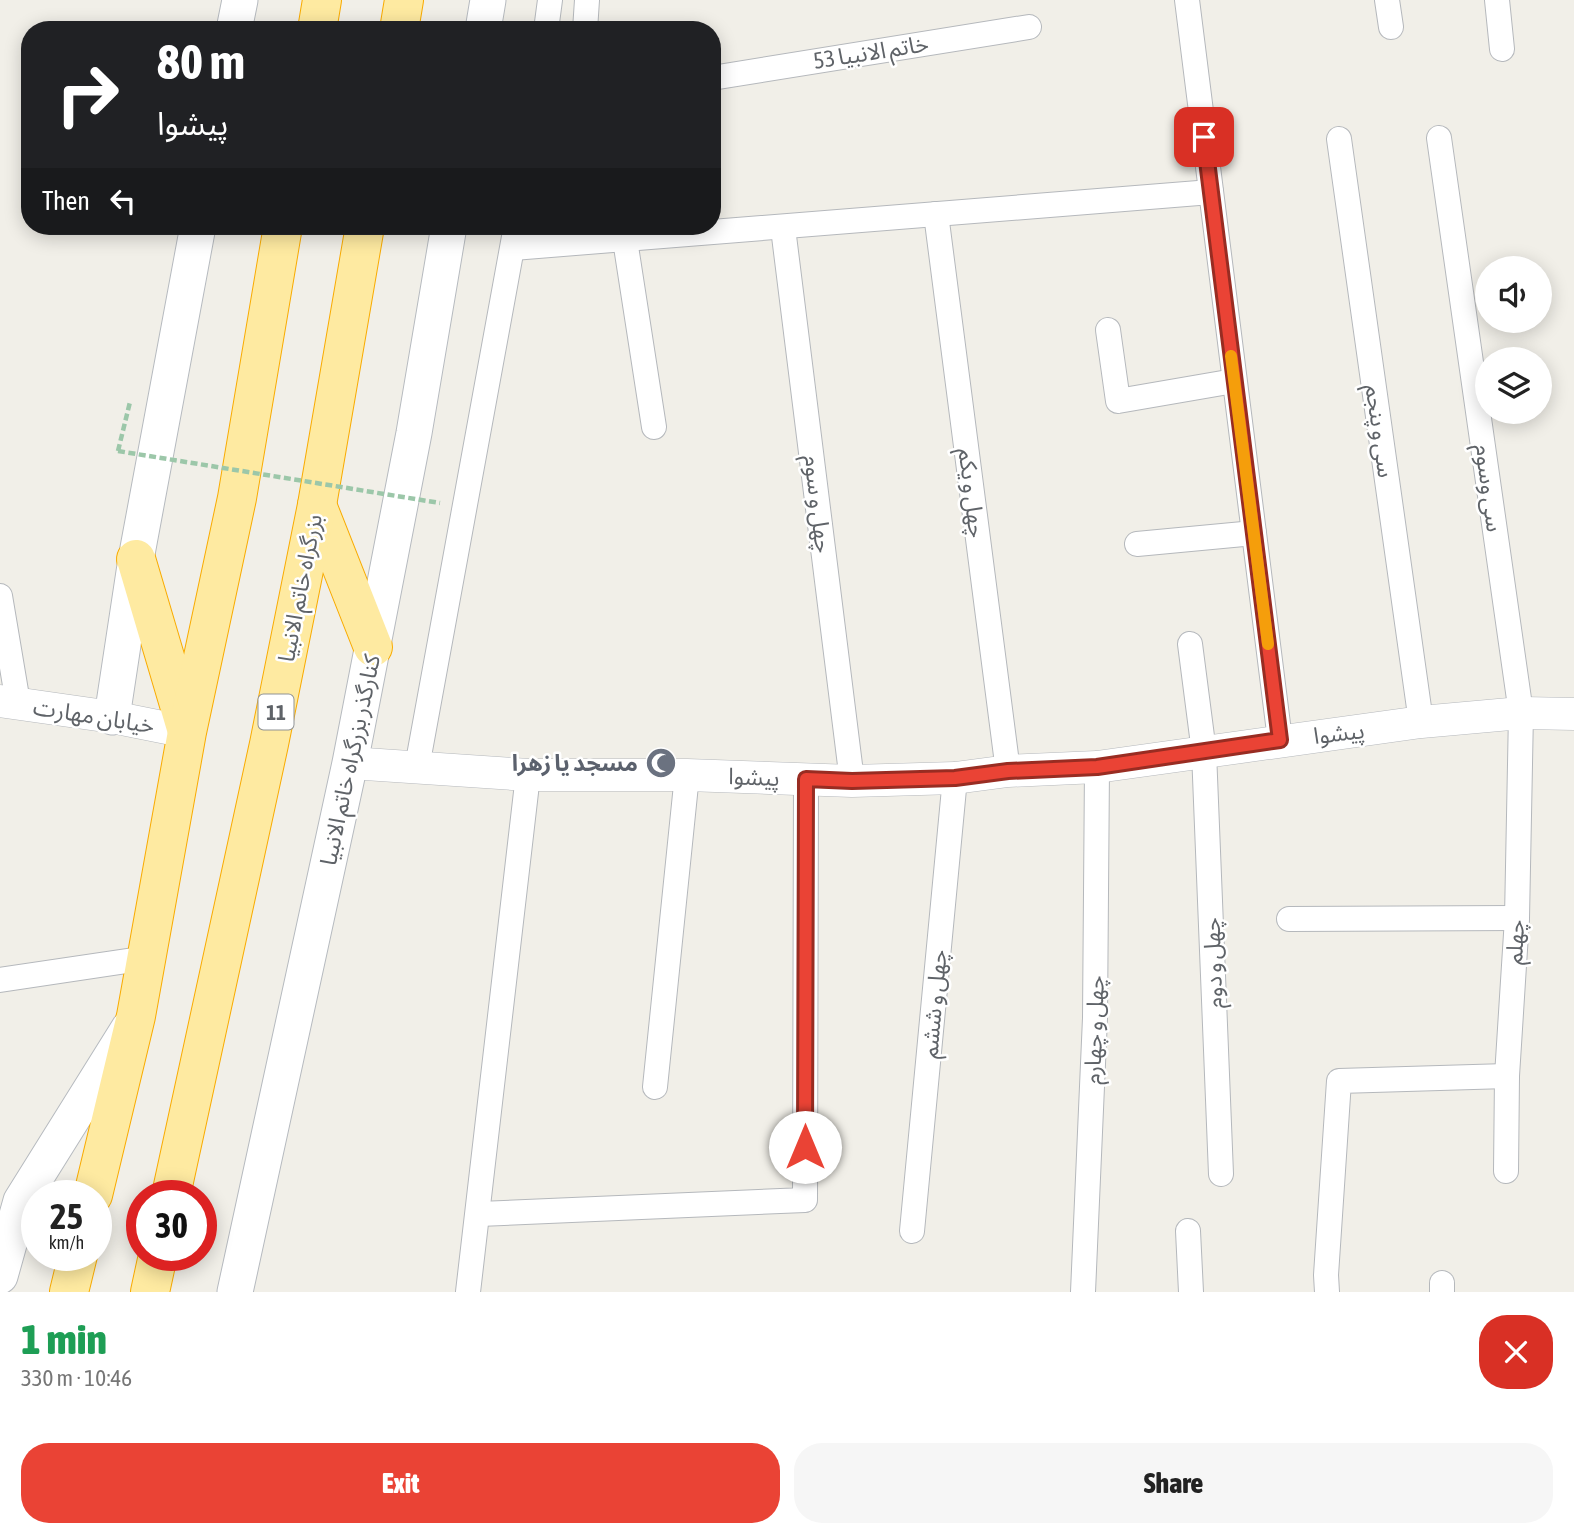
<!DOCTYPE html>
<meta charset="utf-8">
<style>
:root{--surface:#fff;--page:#f6f6f6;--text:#222;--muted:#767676;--accent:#ea4335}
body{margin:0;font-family:"Asap Condensed","Noto Sans Arabic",sans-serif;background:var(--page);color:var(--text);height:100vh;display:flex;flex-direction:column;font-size:26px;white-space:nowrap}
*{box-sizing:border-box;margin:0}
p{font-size:23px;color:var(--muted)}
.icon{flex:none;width:38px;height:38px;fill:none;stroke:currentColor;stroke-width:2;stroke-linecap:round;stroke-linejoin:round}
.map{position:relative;height:1292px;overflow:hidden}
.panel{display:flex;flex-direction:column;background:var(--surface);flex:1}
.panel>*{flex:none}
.banner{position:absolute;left:21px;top:21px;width:700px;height:214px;border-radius:28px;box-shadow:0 4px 18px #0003;background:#202124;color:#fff;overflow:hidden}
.buttons{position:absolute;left:1475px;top:256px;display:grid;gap:14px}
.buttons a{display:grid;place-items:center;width:77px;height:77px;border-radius:50%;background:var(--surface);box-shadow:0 4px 18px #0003;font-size:35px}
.speed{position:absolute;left:21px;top:1180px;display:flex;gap:14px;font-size:35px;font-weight:700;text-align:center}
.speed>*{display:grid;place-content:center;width:91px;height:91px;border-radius:50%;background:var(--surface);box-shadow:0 4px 18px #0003;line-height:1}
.speed small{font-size:18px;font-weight:400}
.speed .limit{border:10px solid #d22;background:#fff;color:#111}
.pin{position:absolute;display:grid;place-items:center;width:60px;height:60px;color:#fff;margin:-30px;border-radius:14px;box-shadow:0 4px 10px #0006}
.me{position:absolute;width:77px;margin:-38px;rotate:0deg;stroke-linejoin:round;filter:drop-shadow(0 0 5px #0008)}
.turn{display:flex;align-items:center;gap:24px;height:147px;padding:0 21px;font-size:32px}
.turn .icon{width:91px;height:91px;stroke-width:2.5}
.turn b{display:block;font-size:49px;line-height:60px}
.then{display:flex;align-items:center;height:66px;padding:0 21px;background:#0003;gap:14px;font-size:26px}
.round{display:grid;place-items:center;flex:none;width:74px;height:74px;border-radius:28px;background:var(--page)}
.headline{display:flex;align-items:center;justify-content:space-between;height:119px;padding:0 21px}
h1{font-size:42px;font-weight:800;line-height:52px;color:#1e9e55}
.button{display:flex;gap:14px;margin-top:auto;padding:14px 21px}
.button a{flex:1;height:80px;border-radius:28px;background:var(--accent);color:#fff;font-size:28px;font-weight:800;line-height:80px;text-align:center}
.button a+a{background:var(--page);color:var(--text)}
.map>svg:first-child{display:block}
</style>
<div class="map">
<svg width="1574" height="1292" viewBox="0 0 1574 1292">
<rect width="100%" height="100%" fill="#f1efe8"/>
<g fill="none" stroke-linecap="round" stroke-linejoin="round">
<g stroke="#b5b8bc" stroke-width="26">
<g id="minor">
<path d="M1187 0 1280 740"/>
<path d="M1387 0 1391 27"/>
<path d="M1497 0 1502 49"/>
<path d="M546 30 550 0"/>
<path d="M585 30 587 0"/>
<path d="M712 78 1029 27"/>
<path d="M1439 138 1521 713 1517 918 1507 1076 1506 1171"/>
<path d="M1339 139 1421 722"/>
<path d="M936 214 1008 771"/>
<path d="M783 228 852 781"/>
<path d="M625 240 654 427"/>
<path d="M513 248 1211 192"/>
<path d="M1108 330 1118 401 1234 381"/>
<path d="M1137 544 1254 533"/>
<path d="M0 596 18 703"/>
<path d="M1190 644 1204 752 1221 1174"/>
<path d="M417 767 516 226"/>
<path d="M1289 919 1517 918"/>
<path d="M0 980 147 958"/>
<path d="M655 1087 687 775"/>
<path d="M479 1214 805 1200 806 779"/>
<path d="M912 1231 955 778"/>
<path d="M1188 1231 1191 1292"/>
<path d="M1442 1283V1292"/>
<path d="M468 1292 528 775"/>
<path d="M1083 1292 1095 1018 1097 767"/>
<path d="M1327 1292 1326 1275 1339 1081 1507 1076"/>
</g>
</g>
<g stroke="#b5b8bc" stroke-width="33">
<g id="tertiary">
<path d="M0 701 112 717 187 732"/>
<path d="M350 763 528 775H687L852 781 955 778 1008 771 1097 767 1421 722 1521 713 1574 714"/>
</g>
</g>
<g stroke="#b6babf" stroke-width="37">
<g id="secondary">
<path d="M234 30 240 0"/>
<path d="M483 30 488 0"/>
<path d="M112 717 136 559 198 226"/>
<path d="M0 1276 21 1201 129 1028"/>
<path d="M235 1292 350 763 414 433 449 226"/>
</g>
</g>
<g stroke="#f9ab00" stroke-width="40">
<g id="trunk">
<path d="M317 30 322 0"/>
<path d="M399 30 404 0"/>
<path d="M317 505 373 647"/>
<path d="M136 559 186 728"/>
<path d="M93 1195 136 1016 187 732 237 498 283 226"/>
<path d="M171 1195 269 744 317 505 365 226"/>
<path d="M69 1292 78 1255"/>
<path d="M150 1292 158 1255"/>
</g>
</g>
<path stroke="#9cc7a9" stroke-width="4.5" stroke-dasharray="7 3.5" stroke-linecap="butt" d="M118 451 130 402"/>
<use href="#minor" stroke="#fff" stroke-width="24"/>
<use href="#tertiary" stroke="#fff" stroke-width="32"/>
<use href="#secondary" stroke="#fff" stroke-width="35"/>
<use href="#trunk" stroke="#feeaa1" stroke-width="38"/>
<path stroke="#9cc7a9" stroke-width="4.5" stroke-dasharray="7 3.5" stroke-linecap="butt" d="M118 451 440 503"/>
</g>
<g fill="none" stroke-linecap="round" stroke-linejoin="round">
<g stroke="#982c22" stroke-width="18">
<path id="route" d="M805 1147 806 779 852 781 955 778 1008 771 1097 767 1280 740 1204 137"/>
</g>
<use href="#route" stroke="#ea4335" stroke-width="12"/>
<path stroke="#f59e0b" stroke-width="12" d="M1231 356 1268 644"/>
</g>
<defs>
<g id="mosque-disc" transform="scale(1.575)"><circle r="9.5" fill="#6b7280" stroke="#fff"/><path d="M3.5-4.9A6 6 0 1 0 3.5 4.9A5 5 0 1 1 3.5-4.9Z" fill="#fff"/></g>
</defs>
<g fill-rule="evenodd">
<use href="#mosque-disc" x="661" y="763"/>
</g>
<g text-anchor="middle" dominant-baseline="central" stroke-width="5" stroke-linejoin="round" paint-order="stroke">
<rect fill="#fff" stroke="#8f9295" stroke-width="2" x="258.5" y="694.5" width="35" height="35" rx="5"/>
<g font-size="21" font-weight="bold" fill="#5f6368">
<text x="276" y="712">11</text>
</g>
<g font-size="23" fill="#5f6368" stroke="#fff">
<text transform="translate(871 52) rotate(-9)">خاتم الانبیا 53</text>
<text transform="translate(1380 431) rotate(82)">سی و پنجم</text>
<text transform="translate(1489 488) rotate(82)">سی وسوم</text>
<text transform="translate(972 493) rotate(83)">چهل و یکم</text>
<text transform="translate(818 504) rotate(83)">چهل و سوم</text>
<text transform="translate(300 588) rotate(-79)">بزرگراه خاتم الانبیا</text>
<text transform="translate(94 716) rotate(9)">خیابان مهارت</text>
<text transform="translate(1339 733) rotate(-7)">پیشوا</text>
<text transform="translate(350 760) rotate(-78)">کنارگذر بزرگراه خاتم الانبیا</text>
<text transform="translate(754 777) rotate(2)">پیشوا</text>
<text transform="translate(1515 942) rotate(-87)">چهلم</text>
<text transform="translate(1213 963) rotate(-92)">چهل و دوم</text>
<text transform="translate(934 1004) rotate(-85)">چهل و ششم</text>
<text transform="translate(1094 1030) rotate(-88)">چهل و چهارم</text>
</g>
<g font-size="23" font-weight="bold" fill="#5b616d" stroke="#fff" text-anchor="end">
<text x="638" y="763">مسجد یا زهرا</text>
</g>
</g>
</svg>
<div class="buttons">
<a><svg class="icon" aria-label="sound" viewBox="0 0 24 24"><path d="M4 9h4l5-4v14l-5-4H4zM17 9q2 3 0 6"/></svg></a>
<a><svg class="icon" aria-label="layers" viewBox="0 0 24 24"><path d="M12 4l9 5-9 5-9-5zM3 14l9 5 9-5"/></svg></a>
</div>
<div class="speed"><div>25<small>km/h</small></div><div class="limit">30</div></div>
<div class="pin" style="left:1204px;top:137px;background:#d93025"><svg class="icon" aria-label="arrive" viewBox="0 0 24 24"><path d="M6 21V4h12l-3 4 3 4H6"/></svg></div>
<svg class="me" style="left:805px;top:1147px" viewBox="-20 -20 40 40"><circle r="19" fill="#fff"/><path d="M0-13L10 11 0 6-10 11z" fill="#ea4335"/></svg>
<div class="banner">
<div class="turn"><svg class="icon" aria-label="right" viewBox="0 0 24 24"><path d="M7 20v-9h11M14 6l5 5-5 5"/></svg><div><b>80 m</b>پیشوا</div></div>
<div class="then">Then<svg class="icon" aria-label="left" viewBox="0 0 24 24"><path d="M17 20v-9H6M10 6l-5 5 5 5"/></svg></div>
</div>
</div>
<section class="panel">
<div class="headline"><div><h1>1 min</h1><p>330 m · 10:46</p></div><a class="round" style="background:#d93025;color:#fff"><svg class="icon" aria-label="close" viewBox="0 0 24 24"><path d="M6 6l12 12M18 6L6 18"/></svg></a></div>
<div class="button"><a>Exit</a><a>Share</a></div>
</section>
